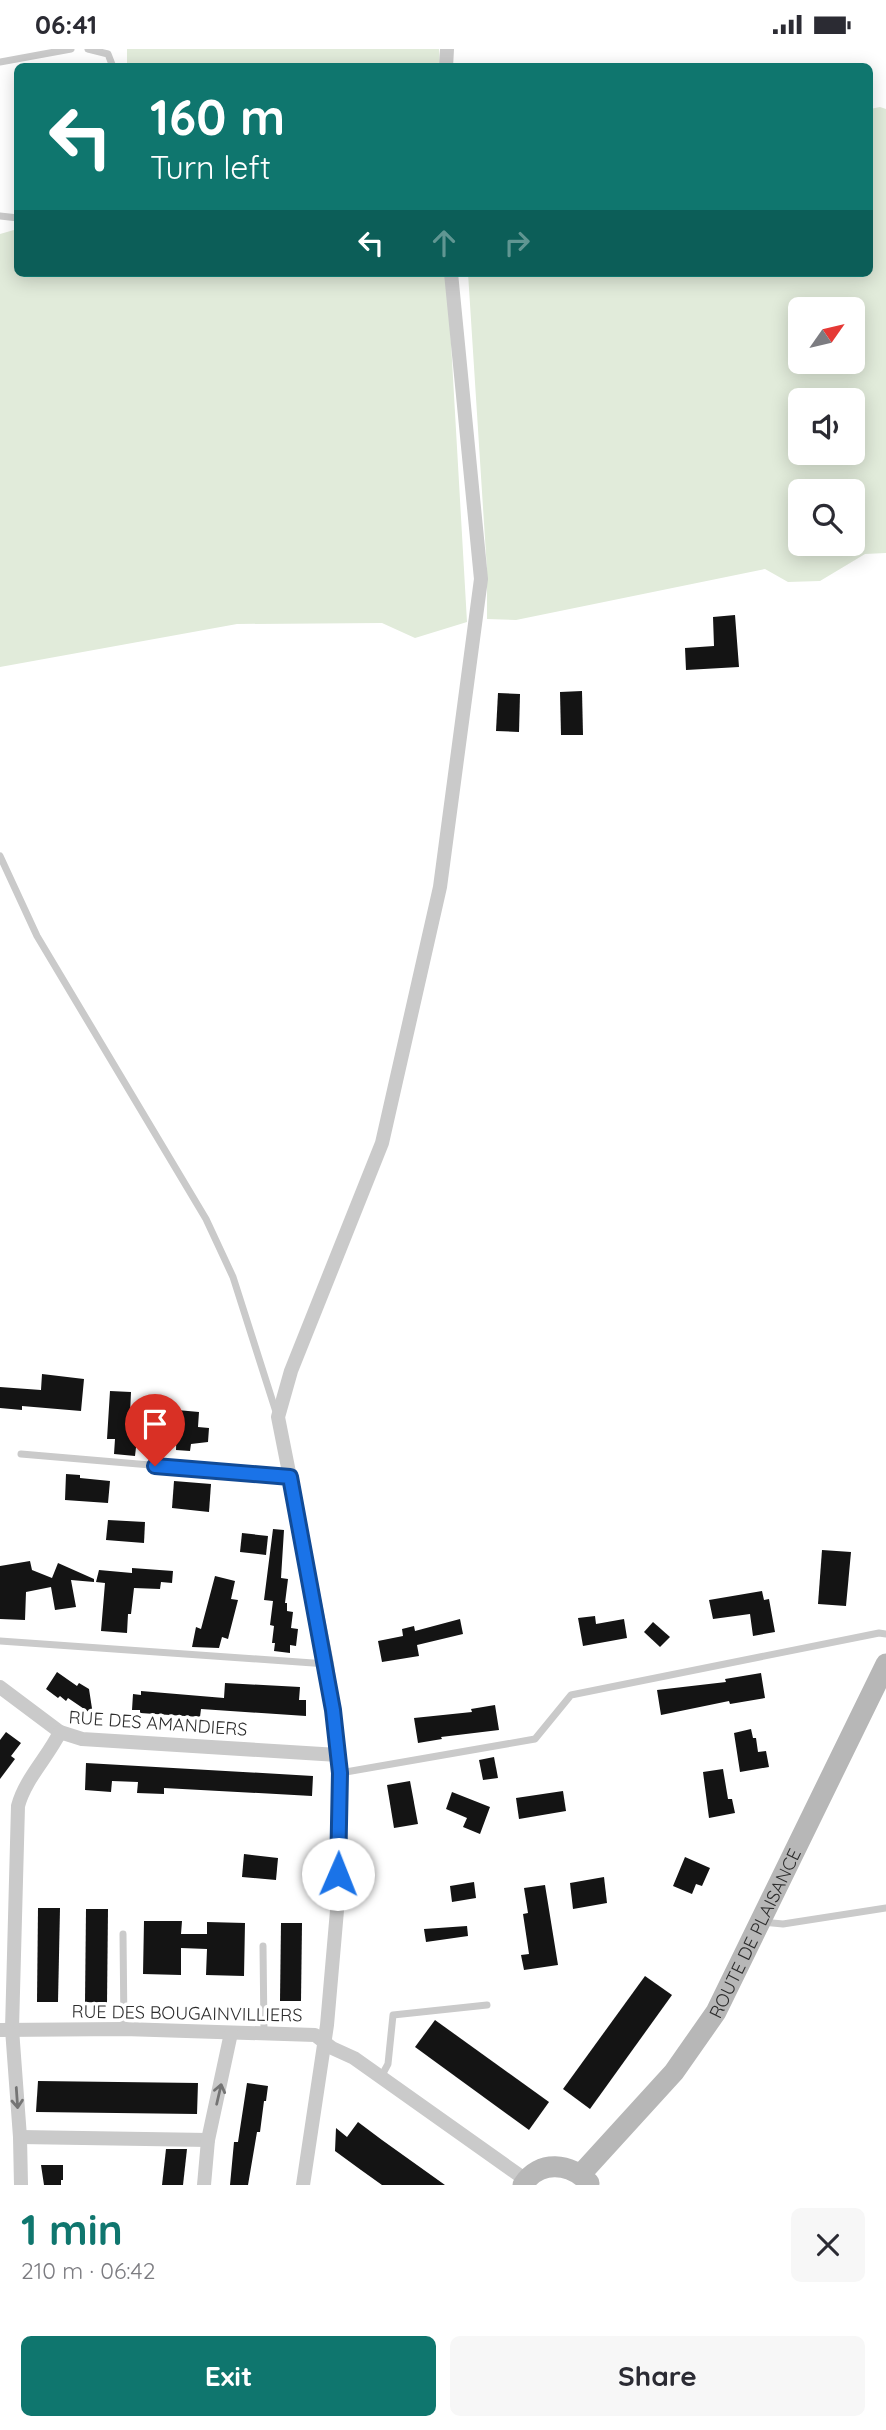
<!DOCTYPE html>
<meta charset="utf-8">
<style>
:root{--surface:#fff;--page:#f7f7f7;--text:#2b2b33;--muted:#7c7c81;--accent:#0f766e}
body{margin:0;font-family:Quicksand,sans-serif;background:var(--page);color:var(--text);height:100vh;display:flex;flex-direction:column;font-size:26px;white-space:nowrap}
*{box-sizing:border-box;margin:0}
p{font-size:23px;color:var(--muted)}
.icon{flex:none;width:38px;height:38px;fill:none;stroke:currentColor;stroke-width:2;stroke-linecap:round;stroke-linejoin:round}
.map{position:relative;height:2136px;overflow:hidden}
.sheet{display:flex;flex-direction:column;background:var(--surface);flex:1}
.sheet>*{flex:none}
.top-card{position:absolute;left:14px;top:14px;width:859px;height:214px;border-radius:10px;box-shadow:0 4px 18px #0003;background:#0f766e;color:#fff;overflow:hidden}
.needle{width:46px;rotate:56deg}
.tools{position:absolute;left:788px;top:248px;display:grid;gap:14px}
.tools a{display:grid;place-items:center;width:77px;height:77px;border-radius:10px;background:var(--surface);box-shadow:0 4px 18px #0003;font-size:35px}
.pin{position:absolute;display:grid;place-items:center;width:60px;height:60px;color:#fff;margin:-72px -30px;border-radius:50% 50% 50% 0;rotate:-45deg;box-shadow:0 0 7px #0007}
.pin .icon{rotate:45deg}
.me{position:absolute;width:77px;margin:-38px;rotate:1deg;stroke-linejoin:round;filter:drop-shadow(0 0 5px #0008)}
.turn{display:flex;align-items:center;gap:24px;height:147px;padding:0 21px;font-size:32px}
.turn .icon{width:91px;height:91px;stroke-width:2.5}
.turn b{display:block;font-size:49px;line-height:60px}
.lanes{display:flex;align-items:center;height:66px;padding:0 21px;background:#0003;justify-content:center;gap:35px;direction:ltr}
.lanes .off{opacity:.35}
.round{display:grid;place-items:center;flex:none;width:74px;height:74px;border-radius:10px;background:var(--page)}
.head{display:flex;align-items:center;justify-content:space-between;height:119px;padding:0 21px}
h1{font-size:42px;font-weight:700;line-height:52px;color:var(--accent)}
.action{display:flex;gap:14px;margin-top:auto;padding:14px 21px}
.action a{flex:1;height:80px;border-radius:10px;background:var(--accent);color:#fff;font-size:28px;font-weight:700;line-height:80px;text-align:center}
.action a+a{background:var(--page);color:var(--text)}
.status{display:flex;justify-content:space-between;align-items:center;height:49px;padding:0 35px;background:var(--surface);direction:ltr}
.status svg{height:19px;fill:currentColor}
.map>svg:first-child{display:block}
</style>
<div class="status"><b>06:41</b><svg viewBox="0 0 49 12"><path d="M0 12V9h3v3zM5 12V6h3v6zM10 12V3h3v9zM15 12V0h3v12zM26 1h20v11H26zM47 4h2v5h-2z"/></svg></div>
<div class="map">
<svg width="886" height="2136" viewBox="0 0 886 2136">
<rect width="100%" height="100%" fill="#fff"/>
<g fill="#e1ebda" fill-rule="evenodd">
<path d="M127 0H439L440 17 127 18Z"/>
<path d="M880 58 886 60V504L865 505 820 532 788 533 765 520 516 571 487 570V521L468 224H870V60ZM800 261H852V313H800ZM800 352H852V404H800ZM800 443H852V495H800Z"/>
<path d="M14 181H17L18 224H447L467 573 415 589 382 574 237 575 0 618V185Z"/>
</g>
<g fill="#141414">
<path d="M735 566 739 618 686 621 685 599 714 597 713 568Z"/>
<path d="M582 642 583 686H561L560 643Z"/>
<path d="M498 644 520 645 519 683 496 682Z"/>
<path d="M42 1325 84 1330 81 1362 22 1357V1361L0 1359V1338L41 1341Z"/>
<path d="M110 1342 131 1343 129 1389 137 1390 135 1407 114 1405 115 1390H107Z"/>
<path d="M177 1361 199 1363 198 1378 209 1379 208 1393 191 1395 190 1402 176 1401Z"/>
<path d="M66 1425 80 1426V1429L110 1432 108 1454 65 1451Z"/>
<path d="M174 1432 211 1435 209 1463 172 1459Z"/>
<path d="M108 1471 145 1473 144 1494 106 1491Z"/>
<path d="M273 1480 284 1481 281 1529 288 1530 285 1554H287V1562L293 1563 291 1579 298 1580 296 1597 290 1596V1604L274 1602 275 1594H272L274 1577 270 1576 273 1552 264 1551Z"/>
<path d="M242 1484 268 1487 266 1506 240 1503Z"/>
<path d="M822 1501 851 1503 846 1557 818 1555Z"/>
<path d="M30 1512 32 1521 52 1529 58 1514 94 1530V1533L71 1531 76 1558 55 1561 51 1538 26 1543 25 1571 0 1570V1517Z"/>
<path d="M132 1519 173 1522 172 1534 161 1533 160 1540 134 1539 131 1565H128L127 1584 101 1582 105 1534 96 1533 99 1521 132 1524Z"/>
<path d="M215 1527 235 1532 231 1550 238 1551 229 1586 228 1590 222 1588 219 1599 192 1598 196 1578 201 1580Z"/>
<path d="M762 1542 764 1551 769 1550 775 1583 753 1587 750 1565 713 1570 709 1551Z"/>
<path d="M595 1567 596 1575 624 1570 627 1589 583 1597 578 1569Z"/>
<path d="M460 1570 463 1585 417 1596 419 1607 382 1613 378 1592 403 1587 402 1580 414 1577 415 1582Z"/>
<path d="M653 1573 670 1588 660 1598 644 1583Z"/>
<path d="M57 1623 77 1637 79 1634 89 1640 93 1666 68 1649 66 1652 60 1647 58 1649 46 1640Z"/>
<path d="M761 1624 765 1649 730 1655 729 1652 661 1666 657 1641 726 1633 725 1630Z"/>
<path d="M225 1634 300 1638 299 1651H306V1667L201 1660 200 1668 140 1664V1661H132L133 1645 141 1646V1642L224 1649Z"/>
<path d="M495 1656 499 1681 441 1688 442 1690 418 1694 414 1669 472 1663 471 1660Z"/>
<path d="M751 1680 753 1689H756L758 1703 766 1702 769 1718 740 1723 734 1684Z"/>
<path d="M6 1683 21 1694 11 1707 15 1710 0 1730V1691Z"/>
<path d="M494 1708 498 1729 483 1731 479 1711Z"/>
<path d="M86 1714 313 1727 312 1747 164 1739V1745L137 1744 138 1733 112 1732 111 1743 85 1741Z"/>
<path d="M723 1720 728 1750H732L735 1764 709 1769 703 1723Z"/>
<path d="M410 1732 418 1775 394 1779 387 1736Z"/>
<path d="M563 1742 566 1762 519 1770 516 1749Z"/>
<path d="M452 1743 490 1758 480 1785 463 1778 467 1769 446 1760Z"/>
<path d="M244 1805 278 1809 276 1831 242 1828Z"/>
<path d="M685 1808 710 1819 702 1837 696 1835 692 1845 673 1837Z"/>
<path d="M604 1828 607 1854 573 1860 570 1834Z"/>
<path d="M474 1833 476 1849 452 1853 450 1837Z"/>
<path d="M545 1836 558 1916 524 1921 521 1906 529 1905 523 1865 528 1864 524 1839Z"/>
<path d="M38 1859H60L58 1953H37Z"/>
<path d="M86 1860H108L107 1954 85 1953Z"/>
<path d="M144 1872H182L181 1885H207V1873L245 1874 244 1927 206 1926 207 1900 181 1899V1926L143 1925Z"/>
<path d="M281 1874H302L301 1952H280Z"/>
<path d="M467 1877 468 1887 426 1893 424 1880Z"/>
<path d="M645 1927 672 1946 590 2060 563 2040Z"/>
<path d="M435 1971 549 2053 529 2081 415 1998Z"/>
<path d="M38 2032 198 2034 197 2065 36 2063Z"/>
<path d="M247 2034 268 2037 266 2052H264L260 2083H257L248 2136H230L234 2093H238Z"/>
<path d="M358 2073 382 2091 445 2136H382L361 2121 335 2102 336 2079 347 2088Z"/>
<path d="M166 2100H187L183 2136H162Z"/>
<path d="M41 2116H63V2131H61V2136H44Z"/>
</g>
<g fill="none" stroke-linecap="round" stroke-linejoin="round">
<g stroke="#cacaca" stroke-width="7">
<path d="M88 0 108 5 113 18"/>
<path d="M0 13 71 0"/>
<path d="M0 167 18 169"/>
<path d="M0 807 37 887 206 1170 233 1228 277 1366"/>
<path d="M21 1405 290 1428"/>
<path d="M0 1592 327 1615"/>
<path d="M340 1724 535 1690 571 1646 879 1584 886 1585"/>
<path d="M762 1873 783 1875 886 1859"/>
<path d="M123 1885 124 1980"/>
<path d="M263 1897 264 1984"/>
<path d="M381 2028 388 2015 393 1966 487 1956"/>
</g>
<g stroke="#cacaca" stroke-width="14">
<path d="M446 18 447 0"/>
<path d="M0 1638 60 1683"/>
<path d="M0 1981 124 1980 315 1986 332 1999 354 2009 526 2131"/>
<path d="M20 2088 208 2091"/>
<path d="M21 2136 20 2088 12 1980 18 1757C25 1730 48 1708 60 1683L82 1690 338 1706"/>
<path d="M204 2136 208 2091 231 1984"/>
<path d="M303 2136 327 1976 338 1850 340 1724 327 1615 278 1368 291 1322 382 1094 440 838 481 530 451 224"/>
</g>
<g stroke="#b7b7b7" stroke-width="21">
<path id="s1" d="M581 2125 674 2023 716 1963 886 1615"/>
<path d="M523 2136C539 2110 571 2114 589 2134"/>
</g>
</g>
<defs><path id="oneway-shaft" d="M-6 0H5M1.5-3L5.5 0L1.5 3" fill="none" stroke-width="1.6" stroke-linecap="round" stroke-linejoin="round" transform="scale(1.75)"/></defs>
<g stroke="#747474">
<use href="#oneway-shaft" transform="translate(219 2045) rotate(-77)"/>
<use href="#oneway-shaft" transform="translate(17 2049) rotate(86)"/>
</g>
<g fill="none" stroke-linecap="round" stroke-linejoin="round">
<g stroke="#114b97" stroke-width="18">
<path id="route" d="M155 1417 290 1428 333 1661 340 1724 338 1825"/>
</g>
<use href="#route" stroke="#1a73e8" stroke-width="12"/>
</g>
<g text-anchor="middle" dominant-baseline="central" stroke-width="7" stroke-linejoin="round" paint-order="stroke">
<g font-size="18" fill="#2d2d2d" stroke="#fff">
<text transform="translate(158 1674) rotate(4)">RUE DES AMANDIERS</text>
<text stroke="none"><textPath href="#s1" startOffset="299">ROUTE DE PLAISANCE</textPath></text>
<text transform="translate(187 1964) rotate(1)">RUE DES BOUGAINVILLIERS</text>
</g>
</g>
</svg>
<div class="tools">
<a><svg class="needle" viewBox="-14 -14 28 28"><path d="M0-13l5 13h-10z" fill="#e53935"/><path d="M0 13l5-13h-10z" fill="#7c7c81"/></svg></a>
<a><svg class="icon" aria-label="sound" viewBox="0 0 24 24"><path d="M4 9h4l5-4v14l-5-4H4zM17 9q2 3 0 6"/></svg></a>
<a><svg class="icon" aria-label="search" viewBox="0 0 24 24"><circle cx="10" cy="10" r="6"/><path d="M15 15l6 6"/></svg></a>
</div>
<div class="pin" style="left:155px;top:1417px;background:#d93025"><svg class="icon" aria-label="arrive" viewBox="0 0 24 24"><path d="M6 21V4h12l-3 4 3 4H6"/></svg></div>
<svg class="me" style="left:338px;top:1825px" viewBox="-20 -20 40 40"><circle r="19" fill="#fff"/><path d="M0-13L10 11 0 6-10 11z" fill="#1a73e8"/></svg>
<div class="top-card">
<div class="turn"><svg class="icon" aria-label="left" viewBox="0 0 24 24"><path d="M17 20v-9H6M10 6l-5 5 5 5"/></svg><div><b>160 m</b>Turn left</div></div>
<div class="lanes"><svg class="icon" aria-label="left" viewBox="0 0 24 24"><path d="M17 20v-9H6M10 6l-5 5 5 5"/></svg><svg class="icon off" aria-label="ahead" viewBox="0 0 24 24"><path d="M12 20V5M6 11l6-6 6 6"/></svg><svg class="icon off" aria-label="right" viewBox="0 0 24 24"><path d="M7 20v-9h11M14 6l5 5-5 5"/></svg></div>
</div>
</div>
<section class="sheet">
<div class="head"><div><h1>1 min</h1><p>210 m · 06:42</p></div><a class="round"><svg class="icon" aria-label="close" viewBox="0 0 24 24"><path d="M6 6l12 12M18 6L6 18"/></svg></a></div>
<div class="action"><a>Exit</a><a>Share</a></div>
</section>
